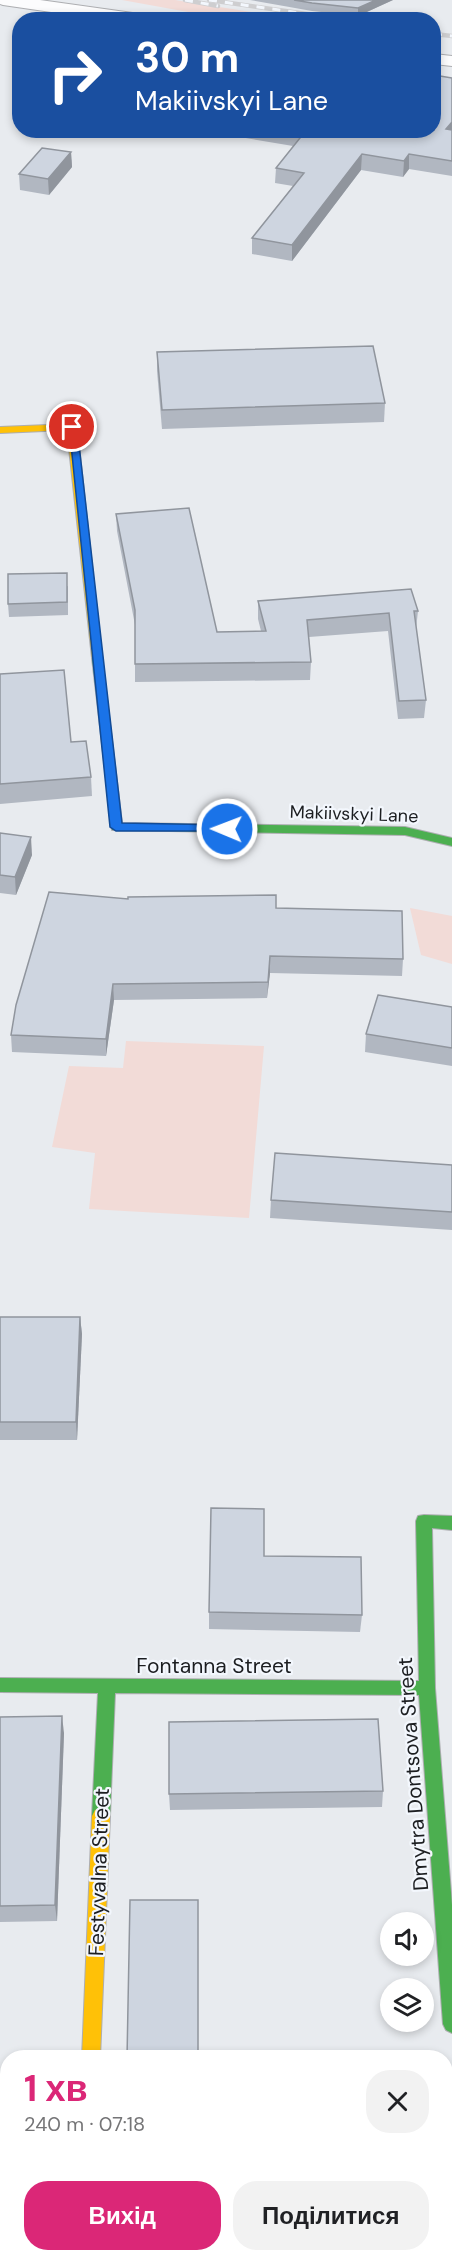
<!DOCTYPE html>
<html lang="uk">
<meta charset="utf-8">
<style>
:root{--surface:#fff;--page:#f2f2f2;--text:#202124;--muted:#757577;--accent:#db2777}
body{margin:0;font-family:"DM Sans",sans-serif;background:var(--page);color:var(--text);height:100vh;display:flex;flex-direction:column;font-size:22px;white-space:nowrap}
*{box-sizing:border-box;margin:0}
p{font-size:20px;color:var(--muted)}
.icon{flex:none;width:33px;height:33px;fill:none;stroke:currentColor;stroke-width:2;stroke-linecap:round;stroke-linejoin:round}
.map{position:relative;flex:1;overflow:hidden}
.panel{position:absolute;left:0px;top:2050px;width:453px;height:212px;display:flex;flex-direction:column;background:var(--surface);border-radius:24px 24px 0 0;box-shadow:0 3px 9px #0003}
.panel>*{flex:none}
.guide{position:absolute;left:12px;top:12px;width:429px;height:126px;border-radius:24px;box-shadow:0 3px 9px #0003;background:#1a4fa0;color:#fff;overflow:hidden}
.tools{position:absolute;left:380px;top:1912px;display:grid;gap:12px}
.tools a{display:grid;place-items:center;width:54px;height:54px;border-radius:50%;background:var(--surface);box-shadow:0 3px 9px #0003;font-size:30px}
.pin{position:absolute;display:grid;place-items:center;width:51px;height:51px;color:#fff;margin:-26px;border:3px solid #fff;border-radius:50%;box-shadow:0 2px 6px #0007}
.me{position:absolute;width:66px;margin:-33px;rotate:271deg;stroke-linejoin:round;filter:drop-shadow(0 0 4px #0008)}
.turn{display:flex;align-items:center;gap:21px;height:126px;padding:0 24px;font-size:27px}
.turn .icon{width:78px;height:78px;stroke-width:2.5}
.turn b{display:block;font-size:42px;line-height:51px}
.round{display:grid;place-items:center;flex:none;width:63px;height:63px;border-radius:24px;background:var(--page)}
.summary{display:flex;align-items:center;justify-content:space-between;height:102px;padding:0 24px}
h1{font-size:36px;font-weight:700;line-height:45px;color:var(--accent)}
.button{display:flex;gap:12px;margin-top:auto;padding:12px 24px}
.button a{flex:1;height:69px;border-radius:24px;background:var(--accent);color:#fff;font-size:24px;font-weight:700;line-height:69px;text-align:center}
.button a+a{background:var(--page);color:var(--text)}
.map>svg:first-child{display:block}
</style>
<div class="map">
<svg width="452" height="2261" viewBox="0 0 452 2261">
<rect width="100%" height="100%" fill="#e8ebef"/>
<g fill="#f2dbd7">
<path d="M122 0H175L296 19H181L188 12Z"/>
<path d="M410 908 452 916V964L421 955Z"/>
<path d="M126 1041 264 1046 249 1218 89 1209 95 1153 52 1147 69 1066 123 1068Z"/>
</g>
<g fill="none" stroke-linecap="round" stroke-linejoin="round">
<g stroke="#adaeb1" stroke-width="2">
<g id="street">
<path d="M0 0H40L147 15 155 20H106L3 5 0 4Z"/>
<path d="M434 54 452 56V66L434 64Z"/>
<rect x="60" y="2254" width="46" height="7"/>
</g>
</g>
<g stroke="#adaeb1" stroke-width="2">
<g id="fast">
<path d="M97 655 102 658 122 823 405 827 452 838V846L405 835 112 830 92 658Z"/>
<path d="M424 1515 452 1516V1530L432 1528 435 1688 452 1905V2033L446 2030 443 2024 419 1695 115 1693 110 1816 107 1822 101 1824 95 1822 92 1816 98 1693 0 1692V1678L419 1681 416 1521 418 1516Z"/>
</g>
</g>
<g stroke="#adaeb1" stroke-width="2">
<g id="slow">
<path d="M72 424 77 427 102 658 97 661 92 658 67 430 0 433V427Z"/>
<path d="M101 1808 107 1810 110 1816 100 2058H82L92 1816 95 1810Z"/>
</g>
</g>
<use href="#street" fill="#fcfcfd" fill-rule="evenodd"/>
<use href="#fast" fill="#4caf50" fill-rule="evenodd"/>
<use href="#slow" fill="#ffc107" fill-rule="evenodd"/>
<g stroke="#ceced0" stroke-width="4.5">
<g id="rail">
<path d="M185 0 218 6"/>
<path d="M209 0 349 20"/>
<path d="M434 34 452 36"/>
</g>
</g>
<use href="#rail" stroke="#f3f7fd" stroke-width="3" stroke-dasharray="8" stroke-linecap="butt"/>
</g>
<g fill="#b1b7c1">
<path d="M250 0H393L358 16 312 11Z"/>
<path d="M452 78V176L409 169 403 177 361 170 292 261 252 254V238L293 186 275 183 276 168 293 146 234 136V130H434Z"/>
<path d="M71 152 72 167 49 195 20 190 19 174Z"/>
<path d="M157 352 385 403 384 422 162 429 157 371Z"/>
<path d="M116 514 217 632 261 631 258 619V601L418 611 416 629 426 700 424 718 398 719 388 631 309 637 311 662 310 680 135 682V625L117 531Z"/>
<path d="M68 586V615L9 617 8 604Z"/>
<path d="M0 674 71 742 91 777 92 796 0 804Z"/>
<path d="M0 833 32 855 16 895 0 893Z"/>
<path d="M128 899 276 908 403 959 402 976 270 973 267 998 114 1000 106 1056 12 1052 11 1035Z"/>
<path d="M452 1007V1066L365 1052 366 1034Z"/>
<path d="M452 1165V1230L270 1218 271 1200Z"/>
<path d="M0 1317H80L82 1334 77 1440H0Z"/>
<path d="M264 1556 362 1615 360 1632 209 1629V1612Z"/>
<path d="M0 1717 64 1733 57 1921 0 1922Z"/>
<path d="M383 1791 382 1807 170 1810 169 1794Z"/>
</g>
<g fill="#90959d">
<path d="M376 0H393L358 16V8Z"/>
<path d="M452 122V136L446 129Z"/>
<path d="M71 152 72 167 49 195 48 179Z"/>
<path d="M362 154 361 170 292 261V245Z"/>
<path d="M409 154V169L403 177 404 161Z"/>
<path d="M31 837 32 855 16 895 15 877Z"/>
<path d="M270 956V973L267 998 268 982Z"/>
<path d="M113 984 114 1000 106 1056V1039Z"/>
<path d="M80 1317 82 1334 77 1440 76 1422Z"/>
<path d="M62 1716 64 1733 57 1921 55 1905Z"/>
<path d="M29 2254H33L32 2261H28Z"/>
</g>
<g fill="#ced5e0" stroke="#90959d" stroke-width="1.5">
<path d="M294 0H376L358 8 312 3Z"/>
<path d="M434 75 452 78V122L446 129 452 130V161L409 154 404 161 362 154 292 245 252 238 304 173 276 168 304 133 290 130H434Z"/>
<path d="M42 148 71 152 48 179 19 174Z"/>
<path d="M373 346 385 403 162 410 157 352Z"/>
<path d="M189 508 217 632 266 631 258 601 411 589 418 611H414L426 700 399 701 389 613 307 620 311 662 135 664V610L116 514Z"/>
<path d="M67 573V602L8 604V574Z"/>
<path d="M64 670 71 742 86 741 91 777 0 784V674Z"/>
<path d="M0 833 31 837 15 877 0 875Z"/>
<path d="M49 892 128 899V897L276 895V908L402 911 403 959 270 956 268 982 113 984 106 1039 11 1035 16 1005Z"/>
<path d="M378 995 452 1007V1048L366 1034Z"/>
<path d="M275 1153 452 1165V1212L271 1200Z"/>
<path d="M0 1317H80L76 1422H0Z"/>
<path d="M211 1508 264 1509V1556L361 1557 362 1615 209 1612Z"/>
<path d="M62 1716 55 1905 0 1906V1717Z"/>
<path d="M378 1719 383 1791 169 1794V1722Z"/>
<path d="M130 1900H198V2058H127Z"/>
<path d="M0 2115H8V2254H29L28 2261H0Z"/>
</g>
<path fill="#1a73e8" stroke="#114b97" stroke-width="1.5" d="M69 425 77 427 122 823 227 825 233 829 232 831H116L110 827Z"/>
<g text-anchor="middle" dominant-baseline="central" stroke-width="4.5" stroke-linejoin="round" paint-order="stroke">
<g font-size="18" fill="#1c1e21" stroke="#f3f7fd">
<text transform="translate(354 814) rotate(2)">Makiivskyi Lane</text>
</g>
<g font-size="21" fill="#1c1e21" stroke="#f3f7fd">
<text x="214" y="1666">Fontanna Street</text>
<text transform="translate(413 1774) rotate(-94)">Dmytra Dontsova Street</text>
<text transform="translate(99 1872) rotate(-88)">Festyvalna Street</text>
</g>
</g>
</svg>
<div class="tools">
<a><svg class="icon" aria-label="sound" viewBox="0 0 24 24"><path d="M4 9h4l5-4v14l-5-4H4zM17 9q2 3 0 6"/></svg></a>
<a><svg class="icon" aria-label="layers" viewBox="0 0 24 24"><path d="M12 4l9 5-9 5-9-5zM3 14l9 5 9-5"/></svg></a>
</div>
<div class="pin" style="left:72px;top:427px;background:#d93025"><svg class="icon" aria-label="arrive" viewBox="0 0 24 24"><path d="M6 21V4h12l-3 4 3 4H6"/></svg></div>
<svg class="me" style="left:227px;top:829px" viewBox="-20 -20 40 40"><circle r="17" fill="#1a73e8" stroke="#fff" stroke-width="3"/><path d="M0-11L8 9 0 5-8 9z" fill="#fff"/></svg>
<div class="guide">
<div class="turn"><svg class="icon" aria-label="right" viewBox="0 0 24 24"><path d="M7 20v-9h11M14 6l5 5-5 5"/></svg><div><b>30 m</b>Makiivskyi Lane</div></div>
</div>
<section class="panel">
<div class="summary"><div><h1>1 хв</h1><p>240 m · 07:18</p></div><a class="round"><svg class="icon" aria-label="close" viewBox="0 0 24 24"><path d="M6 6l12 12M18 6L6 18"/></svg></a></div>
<div class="button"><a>Вихід</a><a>Поділитися</a></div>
</section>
</div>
